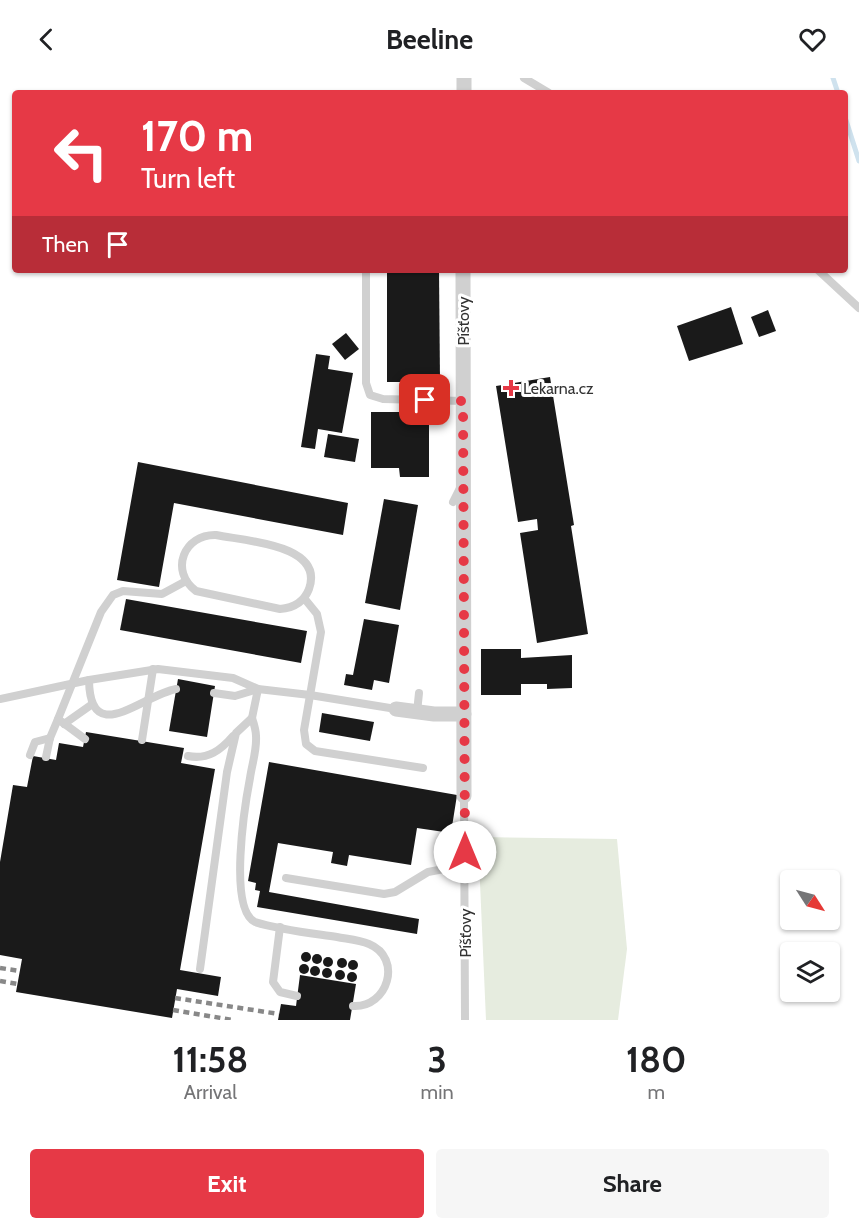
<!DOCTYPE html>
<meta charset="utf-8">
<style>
:root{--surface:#fff;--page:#f6f6f6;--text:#202124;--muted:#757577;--accent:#e63946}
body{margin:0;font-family:Cabin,sans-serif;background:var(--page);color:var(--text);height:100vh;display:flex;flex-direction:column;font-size:22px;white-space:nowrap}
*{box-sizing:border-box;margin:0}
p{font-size:20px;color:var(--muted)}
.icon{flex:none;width:33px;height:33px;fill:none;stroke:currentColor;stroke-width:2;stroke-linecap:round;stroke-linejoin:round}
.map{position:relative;height:942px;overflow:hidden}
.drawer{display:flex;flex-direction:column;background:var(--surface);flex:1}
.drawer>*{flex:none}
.hud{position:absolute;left:12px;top:12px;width:836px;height:183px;border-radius:6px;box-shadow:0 2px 4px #0004;background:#e63946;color:#fff;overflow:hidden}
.needle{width:39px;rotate:126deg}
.fabs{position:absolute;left:780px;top:792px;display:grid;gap:12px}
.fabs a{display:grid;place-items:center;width:60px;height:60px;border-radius:6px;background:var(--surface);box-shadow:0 2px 4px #0004;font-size:30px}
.pin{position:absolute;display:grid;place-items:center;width:51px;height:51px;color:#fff;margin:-26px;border-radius:12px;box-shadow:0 3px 9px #0006}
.me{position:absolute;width:66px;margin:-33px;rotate:0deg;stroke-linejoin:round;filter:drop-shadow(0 0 4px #0008)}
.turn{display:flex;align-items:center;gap:21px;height:126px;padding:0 30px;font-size:27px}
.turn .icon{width:78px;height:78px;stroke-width:2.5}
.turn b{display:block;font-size:42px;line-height:51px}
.then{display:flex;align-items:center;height:57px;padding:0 30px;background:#0003;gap:12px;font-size:22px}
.eta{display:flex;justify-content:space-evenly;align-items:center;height:102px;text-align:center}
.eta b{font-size:36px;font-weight:700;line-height:42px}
.primary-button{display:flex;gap:12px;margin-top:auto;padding:12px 30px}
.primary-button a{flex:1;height:69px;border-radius:6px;background:var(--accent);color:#fff;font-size:24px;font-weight:700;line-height:69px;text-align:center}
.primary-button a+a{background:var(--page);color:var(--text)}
header{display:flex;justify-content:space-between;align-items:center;height:78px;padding:0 30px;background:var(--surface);font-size:27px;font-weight:700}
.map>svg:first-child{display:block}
</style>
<header><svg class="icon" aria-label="back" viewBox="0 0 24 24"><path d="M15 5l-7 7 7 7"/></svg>Beeline<svg class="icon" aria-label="heart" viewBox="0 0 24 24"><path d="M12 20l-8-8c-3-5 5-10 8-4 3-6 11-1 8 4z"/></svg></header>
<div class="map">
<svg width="859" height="942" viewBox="0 0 859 942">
<rect width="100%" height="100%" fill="#fff"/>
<path fill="#e6ecdf" d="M478 759 617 761 627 871 618 942H486Z"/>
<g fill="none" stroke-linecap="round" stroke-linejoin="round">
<g stroke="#cfe2ee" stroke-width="5">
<path d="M833 0 838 15"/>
<path d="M844 36 859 83"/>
</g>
</g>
<g fill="#1a1a1a">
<path d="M387 192H439L440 304H387Z"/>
<path d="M731 229 743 266 689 283 677 248Z"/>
<path d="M768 232 776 253 759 259 751 239Z"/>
<path d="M346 255 359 271 345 282 332 266Z"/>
<path d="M316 276 330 278 328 291 353 295 342 355 318 351 315 371 301 369Z"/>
<path d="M550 299 574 447 571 448 588 556 537 565 520 455 538 452 537 441 518 444 496 308Z"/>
<path d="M371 334H429V399H400L399 390H371Z"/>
<path d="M328 356 359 361 355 384 324 379Z"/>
<path d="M138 384 348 425 343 457 174 425 159 509 117 502Z"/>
<path d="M384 421 418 427 400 532 365 525Z"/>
<path d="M126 521 307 553 301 585 120 552Z"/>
<path d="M364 541 399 547 389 605 374 602 372 612 344 607 346 596 353 597Z"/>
<path d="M481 571H521V580L572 577V610L547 611V606H521V617H481Z"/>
<path d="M178 601 215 608 207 659 169 653Z"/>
<path d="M322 635 374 644 370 663 319 654Z"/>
<path d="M86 654 184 670 181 685 215 691 180 892 221 899 218 918 177 911 172 940 16 914 22 881 0 877V784L13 707 27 709 33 678 56 682 59 665 83 669Z"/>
<path d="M269 684 457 717 451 755 417 750 411 787 349 777 347 788 331 785 333 774 278 765 269 814 419 841 417 856 257 829 260 813 255 812 256 805 248 803Z"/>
<circle cx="306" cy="879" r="5"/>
<circle cx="317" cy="881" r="5"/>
<circle cx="328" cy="884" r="5"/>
<circle cx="342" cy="885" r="5"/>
<circle cx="353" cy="887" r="5"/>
<circle cx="304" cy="891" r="5"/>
<circle cx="315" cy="893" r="5"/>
<circle cx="327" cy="895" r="5"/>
<circle cx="340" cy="897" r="5"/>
<circle cx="352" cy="899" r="5"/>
<path d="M300 897 356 906 350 942H278L281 926 296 928Z"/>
</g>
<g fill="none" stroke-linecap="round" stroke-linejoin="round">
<g stroke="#d0d0d0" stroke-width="8">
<path d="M524 0 549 15"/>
<path d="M366 192V305L370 317 383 321 463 323"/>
<path d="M818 192 859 230"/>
<path d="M453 424 460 410"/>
<path d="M216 457C244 463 325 466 309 511 304 524 293 530 280 531L196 513C169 493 184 456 216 457Z"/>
<path d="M304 520 317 536 321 554 304 652 306 666 315 673 423 690"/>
<path d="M176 611C141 618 90 670 89 602L158 591 233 600 258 611 235 618 214 615"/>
<path d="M0 621 89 602"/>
<path d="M417 634 419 615"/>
<path d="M252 640 258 611 310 617 396 631"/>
<path d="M58 641 101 534 113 517 123 513 162 516 186 503"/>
<path d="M64 646 91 627"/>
<path d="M142 662 153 591"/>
<path d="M30 677 35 664 50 660"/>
<path d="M188 678C208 682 221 672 233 658"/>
<path d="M46 679 50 660 58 641 85 661"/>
<path d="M464 718 465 942"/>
<path d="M286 800 384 816 395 814 428 794 465 787"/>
<path d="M280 849 273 904 280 914 297 918"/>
<path d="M200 891 227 694 236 655 252 640C254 646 256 652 256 658 257 672 252 686 250 700 245 726 228 831 255 844 281 852 310 855 337 859 347 861 359 862 369 866 403 880 388 930 353 928"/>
</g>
<g stroke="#d0d0d0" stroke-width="15">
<path d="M464 15V0"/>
<path d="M463 192 464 718"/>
<path d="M396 631 434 636H464"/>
</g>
<g stroke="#888" stroke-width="4.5" stroke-dasharray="6 4.5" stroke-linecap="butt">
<path d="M0 890 20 893"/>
<path d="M0 903 18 906"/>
<path d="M175 920 279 936"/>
<path d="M173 932 233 942"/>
</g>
</g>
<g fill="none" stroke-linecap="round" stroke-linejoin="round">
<path stroke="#e63946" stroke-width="10" stroke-dasharray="0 18" d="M425 322 463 323 465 774"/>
</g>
<path fill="#e63946" stroke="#fff" stroke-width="2" d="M508 301h6v6h6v6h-6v6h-6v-6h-6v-6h6z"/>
<g text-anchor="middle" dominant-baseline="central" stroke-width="6" stroke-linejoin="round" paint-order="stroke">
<g font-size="16" fill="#333" stroke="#fff">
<text transform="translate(463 243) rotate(-90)">Píšťovy</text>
<text transform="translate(465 855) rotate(-90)">Píšťovy</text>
</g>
<g font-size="16" fill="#333" stroke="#fff" text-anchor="start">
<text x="523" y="310">Lekarna.cz</text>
</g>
</g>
</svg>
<div class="fabs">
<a><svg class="needle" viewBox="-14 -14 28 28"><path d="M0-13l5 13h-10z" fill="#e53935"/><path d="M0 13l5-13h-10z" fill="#757577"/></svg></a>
<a><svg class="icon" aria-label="layers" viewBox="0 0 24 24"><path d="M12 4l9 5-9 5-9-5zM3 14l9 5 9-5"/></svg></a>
</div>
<div class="pin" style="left:425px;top:322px;background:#d93025"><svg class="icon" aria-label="arrive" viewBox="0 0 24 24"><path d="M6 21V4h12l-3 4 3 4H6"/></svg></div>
<svg class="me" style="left:465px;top:774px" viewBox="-20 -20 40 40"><circle r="19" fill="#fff"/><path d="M0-13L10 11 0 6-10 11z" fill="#e63946"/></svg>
<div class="hud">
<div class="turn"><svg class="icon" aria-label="left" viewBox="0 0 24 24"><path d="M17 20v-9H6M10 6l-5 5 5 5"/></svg><div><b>170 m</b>Turn left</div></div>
<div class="then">Then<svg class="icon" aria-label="arrive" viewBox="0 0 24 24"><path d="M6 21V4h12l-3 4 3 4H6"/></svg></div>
</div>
</div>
<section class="drawer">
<div class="eta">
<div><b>11:58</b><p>Arrival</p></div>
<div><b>3</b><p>min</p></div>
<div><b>180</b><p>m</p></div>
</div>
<div class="primary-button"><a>Exit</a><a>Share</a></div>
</section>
